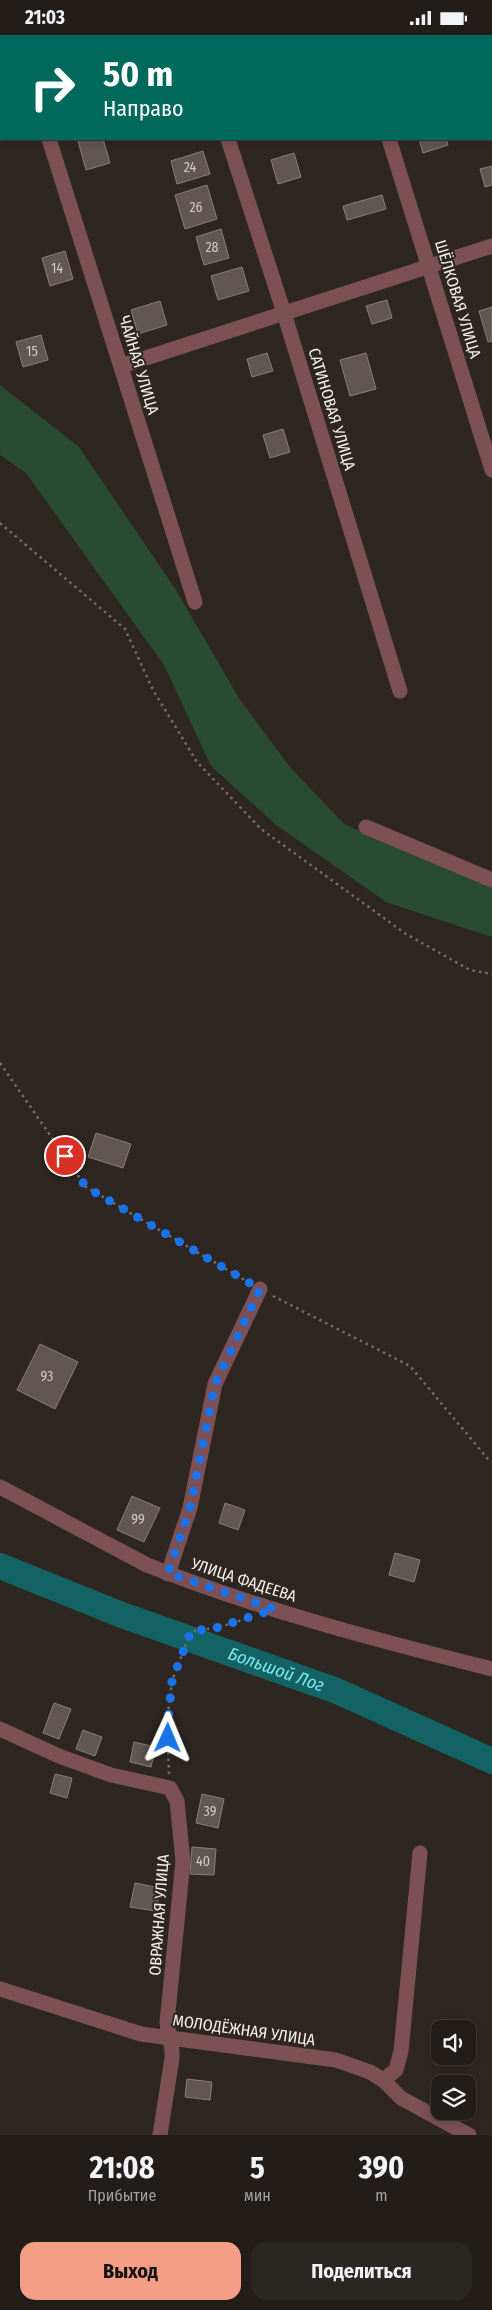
<!DOCTYPE html>
<html lang="ru">
<meta charset="utf-8">
<style>
:root{--surface:#221d19;--page:#2a2622;--text:#f1f3f6;--muted:#a2a2a2;--line:#3f3b38;--accent:#f49e86}
body{margin:0;font-family:"Fira Sans Condensed",sans-serif;background:var(--page);color:var(--text);height:100vh;display:flex;flex-direction:column;font-size:19px;white-space:nowrap}
*{box-sizing:border-box;margin:0}
p{font-size:16px;color:var(--muted)}
.icon{flex:none;width:28px;height:28px;fill:none;stroke:currentColor;stroke-width:2;stroke-linecap:round;stroke-linejoin:round}
.map{position:relative;height:2100px;overflow:hidden}
.panel{display:flex;flex-direction:column;background:var(--surface);flex:1}
.panel>*{flex:none}
.guide{position:absolute;left:0px;top:0px;width:492px;height:105px;box-shadow:0 2px 8px #0003,0 0 0 1px var(--line);background:#00695c;color:#fff;overflow:hidden}
.buttons{position:absolute;left:431px;top:1985px;display:grid;gap:10px}
.buttons a{display:grid;place-items:center;width:45px;height:45px;border-radius:10px;background:var(--surface);box-shadow:0 2px 8px #0003,0 0 0 1px var(--line);font-size:25px}
.pin{position:absolute;display:grid;place-items:center;width:42px;height:42px;color:#fff;margin:-21px;border:2px solid #fff;border-radius:50%;box-shadow:0 1px 5px #0007}
.me{position:absolute;width:55px;margin:-28px;rotate:1deg;stroke-linejoin:round;filter:drop-shadow(0 0 4px #0008)}
.turn{display:flex;align-items:center;gap:18px;height:105px;padding:0 20px;font-size:22px}
.turn .icon{width:65px;height:65px;stroke-width:2.5}
.turn b{display:block;font-size:35px;line-height:42px}
.eta{display:flex;justify-content:space-evenly;align-items:center;height:85px;text-align:center}
.eta b{font-size:30px;font-weight:700;line-height:35px}
.button{display:flex;gap:10px;margin-top:auto;padding:10px 20px}
.button a{flex:1;height:58px;border-radius:15px;background:var(--accent);color:#111;font-size:20px;font-weight:700;line-height:58px;text-align:center}
.button a+a{background:var(--page);color:var(--text)}
.status{display:flex;justify-content:space-between;align-items:center;height:35px;padding:0 25px;background:var(--surface);direction:ltr}
.status svg{height:14px;fill:currentColor}
.map>svg:first-child{display:block}
</style>
<div class="status"><b>21:03</b><svg viewBox="0 0 49 12"><path d="M0 12V9h3v3zM5 12V6h3v6zM10 12V3h3v9zM15 12V0h3v12zM26 1h20v11H26zM47 4h2v5h-2z"/></svg></div>
<div class="map">
<svg width="492" height="2100" viewBox="0 0 492 2100">
<rect width="100%" height="100%" fill="#2e2721"/>
<path fill="#284b31" d="M0,350L79,412L176,555L240,665L290,732L344,789L492,853V902L386,867L276,790L211,731L164,630L26,438L0,420Z"/>
<g fill="none" stroke-linecap="round" stroke-linejoin="round">
<path stroke="#136365" stroke-width="26" id="s1" d="M0,1531L122,1580L337,1656L492,1726"/>
</g>
<g fill="#605652" stroke="#897e7b">
<rect x="294" y="0" width="33" height="1"/>
<path d="M85,104H103L110,128L86,135L78,106Z"/>
<path d="M419,104H446L448,110L423,118Z"/>
<path d="M203,116L210,139L177,149L171,126Z"/>
<path d="M294,118L301,142L278,149L271,125Z"/>
<path d="M492,131V150L485,152L480,134Z"/>
<path d="M207,150L217,184L185,194L175,160Z"/>
<path d="M382,160L386,174L347,185L343,171Z"/>
<path d="M221,194L229,223L204,230L196,202Z"/>
<path d="M65,216L73,244L50,251L42,223Z"/>
<path d="M242,232L249,256L218,265L211,241Z"/>
<path d="M387,265L392,283L372,289L366,271Z"/>
<path d="M160,266L167,290L138,299L131,275Z"/>
<path d="M492,272V306L488,307L479,276Z"/>
<path d="M41,300L48,325L23,332L16,307Z"/>
<path d="M267,318L273,336L252,342L247,324Z"/>
<path d="M366,318L376,354L350,361L340,325Z"/>
<path d="M283,394L290,417L270,423L263,400Z"/>
<path d="M96,1098L131,1109L123,1133L88,1122Z"/>
<path d="M40,1309L78,1327L55,1374L17,1355Z"/>
<path d="M132,1461L160,1473L144,1507L117,1495Z"/>
<path d="M225,1468L245,1475L238,1495L219,1488Z"/>
<path d="M395,1518L420,1525L414,1547L389,1540Z"/>
<path d="M54,1668L71,1674L59,1704L43,1698Z"/>
<path d="M83,1695L102,1702L95,1721L76,1714Z"/>
<path d="M134,1707L156,1712L151,1732L130,1727Z"/>
<path d="M55,1739L72,1743L67,1763L50,1758Z"/>
<path d="M202,1759L224,1764L218,1793L196,1788Z"/>
<path d="M192,1812L216,1814L214,1840L190,1839Z"/>
<path d="M135,1848L160,1853L156,1876L130,1872Z"/>
<path d="M187,2044L212,2047L210,2065L185,2062Z"/>
</g>
<g fill="none" stroke-linecap="round" stroke-linejoin="round">
<g stroke="#756f6a" stroke-width="2.5" stroke-dasharray="2.5 4" stroke-linecap="butt">
<path d="M0,488L125,594L153,655L197,727L261,794L406,899L470,935L492,939"/>
<path d="M0,1028L86,1152L248,1247"/>
<path d="M273,1261L410,1331L488,1424L492,1426"/>
<path d="M169,1739L167,1687L172,1646L191,1596L216,1593L249,1583"/>
</g>
<g stroke="#7c5054" stroke-width="15">
<path d="M17,0V1"/>
<path d="M195,0V1"/>
<path d="M356,0V1"/>
<path d="M49,104L195,567"/>
<path d="M228,104L284,278L400,656"/>
<path d="M389,104L492,435"/>
<path d="M121,331L492,211"/>
<path d="M366,792L492,845"/>
<path d="M0,1452L147,1530C258,1574 376,1605 492,1634"/>
<path d="M168,1539L190,1473L215,1349L260,1254"/>
<path d="M0,1694L59,1721L111,1740L170,1753L177,1766L183,1826L167,1987C168,2000 173,2010 172,2023L160,2100"/>
<path d="M0,1954L141,1999L336,2025L370,2037L383,2045L401,2063L469,2100"/>
<path d="M383,2045L396,2035L401,2016L420,1818"/>
</g>
</g>
<g fill="none" stroke-linecap="round" stroke-linejoin="round">
<path stroke="#1a73e8" stroke-width="9" stroke-dasharray="0 16.2" d="M65,1121L86,1152L260,1254L215,1349L190,1473L168,1538L275,1574L216,1593L191,1596L172,1646L168,1687V1703"/>
</g>
<g text-anchor="middle" dominant-baseline="central" stroke-width="4" stroke-linejoin="round" paint-order="stroke">
<g font-size="14" fill="#d0cac6">
<text x="190" y="132">24</text>
<text x="196" y="172">26</text>
<text x="212" y="212">28</text>
<text x="57" y="233">14</text>
<text x="32" y="316">15</text>
<text x="47" y="1341">93</text>
<text x="138" y="1484">99</text>
<text x="210" y="1776">39</text>
<text x="203" y="1826">40</text>
</g>
<g font-size="16" fill="#f5f0ec" stroke="#2e2721">
<text transform="translate(458 264) rotate(73)">ШЁЛКОВАЯ УЛИЦА</text>
<text transform="translate(139 330) rotate(73)">ЧАЙНАЯ УЛИЦА</text>
<text transform="translate(332 374) rotate(73)">САТИНОВАЯ УЛИЦА</text>
<text transform="translate(244 1545) rotate(18)">УЛИЦА ФАДЕЕВА</text>
<text transform="translate(159 1880) rotate(-86)">ОВРАЖНАЯ УЛИЦА</text>
<text transform="translate(244 1995) rotate(8)">МОЛОДЁЖНАЯ УЛИЦА</text>
</g>
<g font-size="18" font-style="italic" fill="#79e7eb" stroke="#2e2721">
<text stroke="none"><textPath href="#s1" startOffset="295">Большой Лог</textPath></text>
</g>
</g>
</svg>
<div class="buttons">
<a><svg class="icon" aria-label="sound" viewBox="0 0 24 24"><path d="M4 9h4l5-4v14l-5-4H4zM17 9q2 3 0 6"/></svg></a>
<a><svg class="icon" aria-label="layers" viewBox="0 0 24 24"><path d="M12 4l9 5-9 5-9-5zM3 14l9 5 9-5"/></svg></a>
</div>
<div class="pin" style="left:65px;top:1121px;background:#d93025"><svg class="icon" aria-label="arrive" viewBox="0 0 24 24"><path d="M6 21V4h12l-3 4 3 4H6"/></svg></div>
<svg class="me" style="left:168px;top:1703px" viewBox="-20 -20 40 40"><path d="M0-17L14 15 0 8-14 15z" fill="#1a73e8" stroke="#fff" stroke-width="4"/></svg>
<div class="guide">
<div class="turn"><svg class="icon" aria-label="right" viewBox="0 0 24 24"><path d="M7 20v-9h11M14 6l5 5-5 5"/></svg><div><b>50 m</b>Направо</div></div>
</div>
</div>
<section class="panel">
<div class="eta">
<div><b>21:08</b><p>Прибытие</p></div>
<div><b>5</b><p>мин</p></div>
<div><b>390</b><p>m</p></div>
</div>
<div class="button"><a>Выход</a><a>Поделиться</a></div>
</section>
